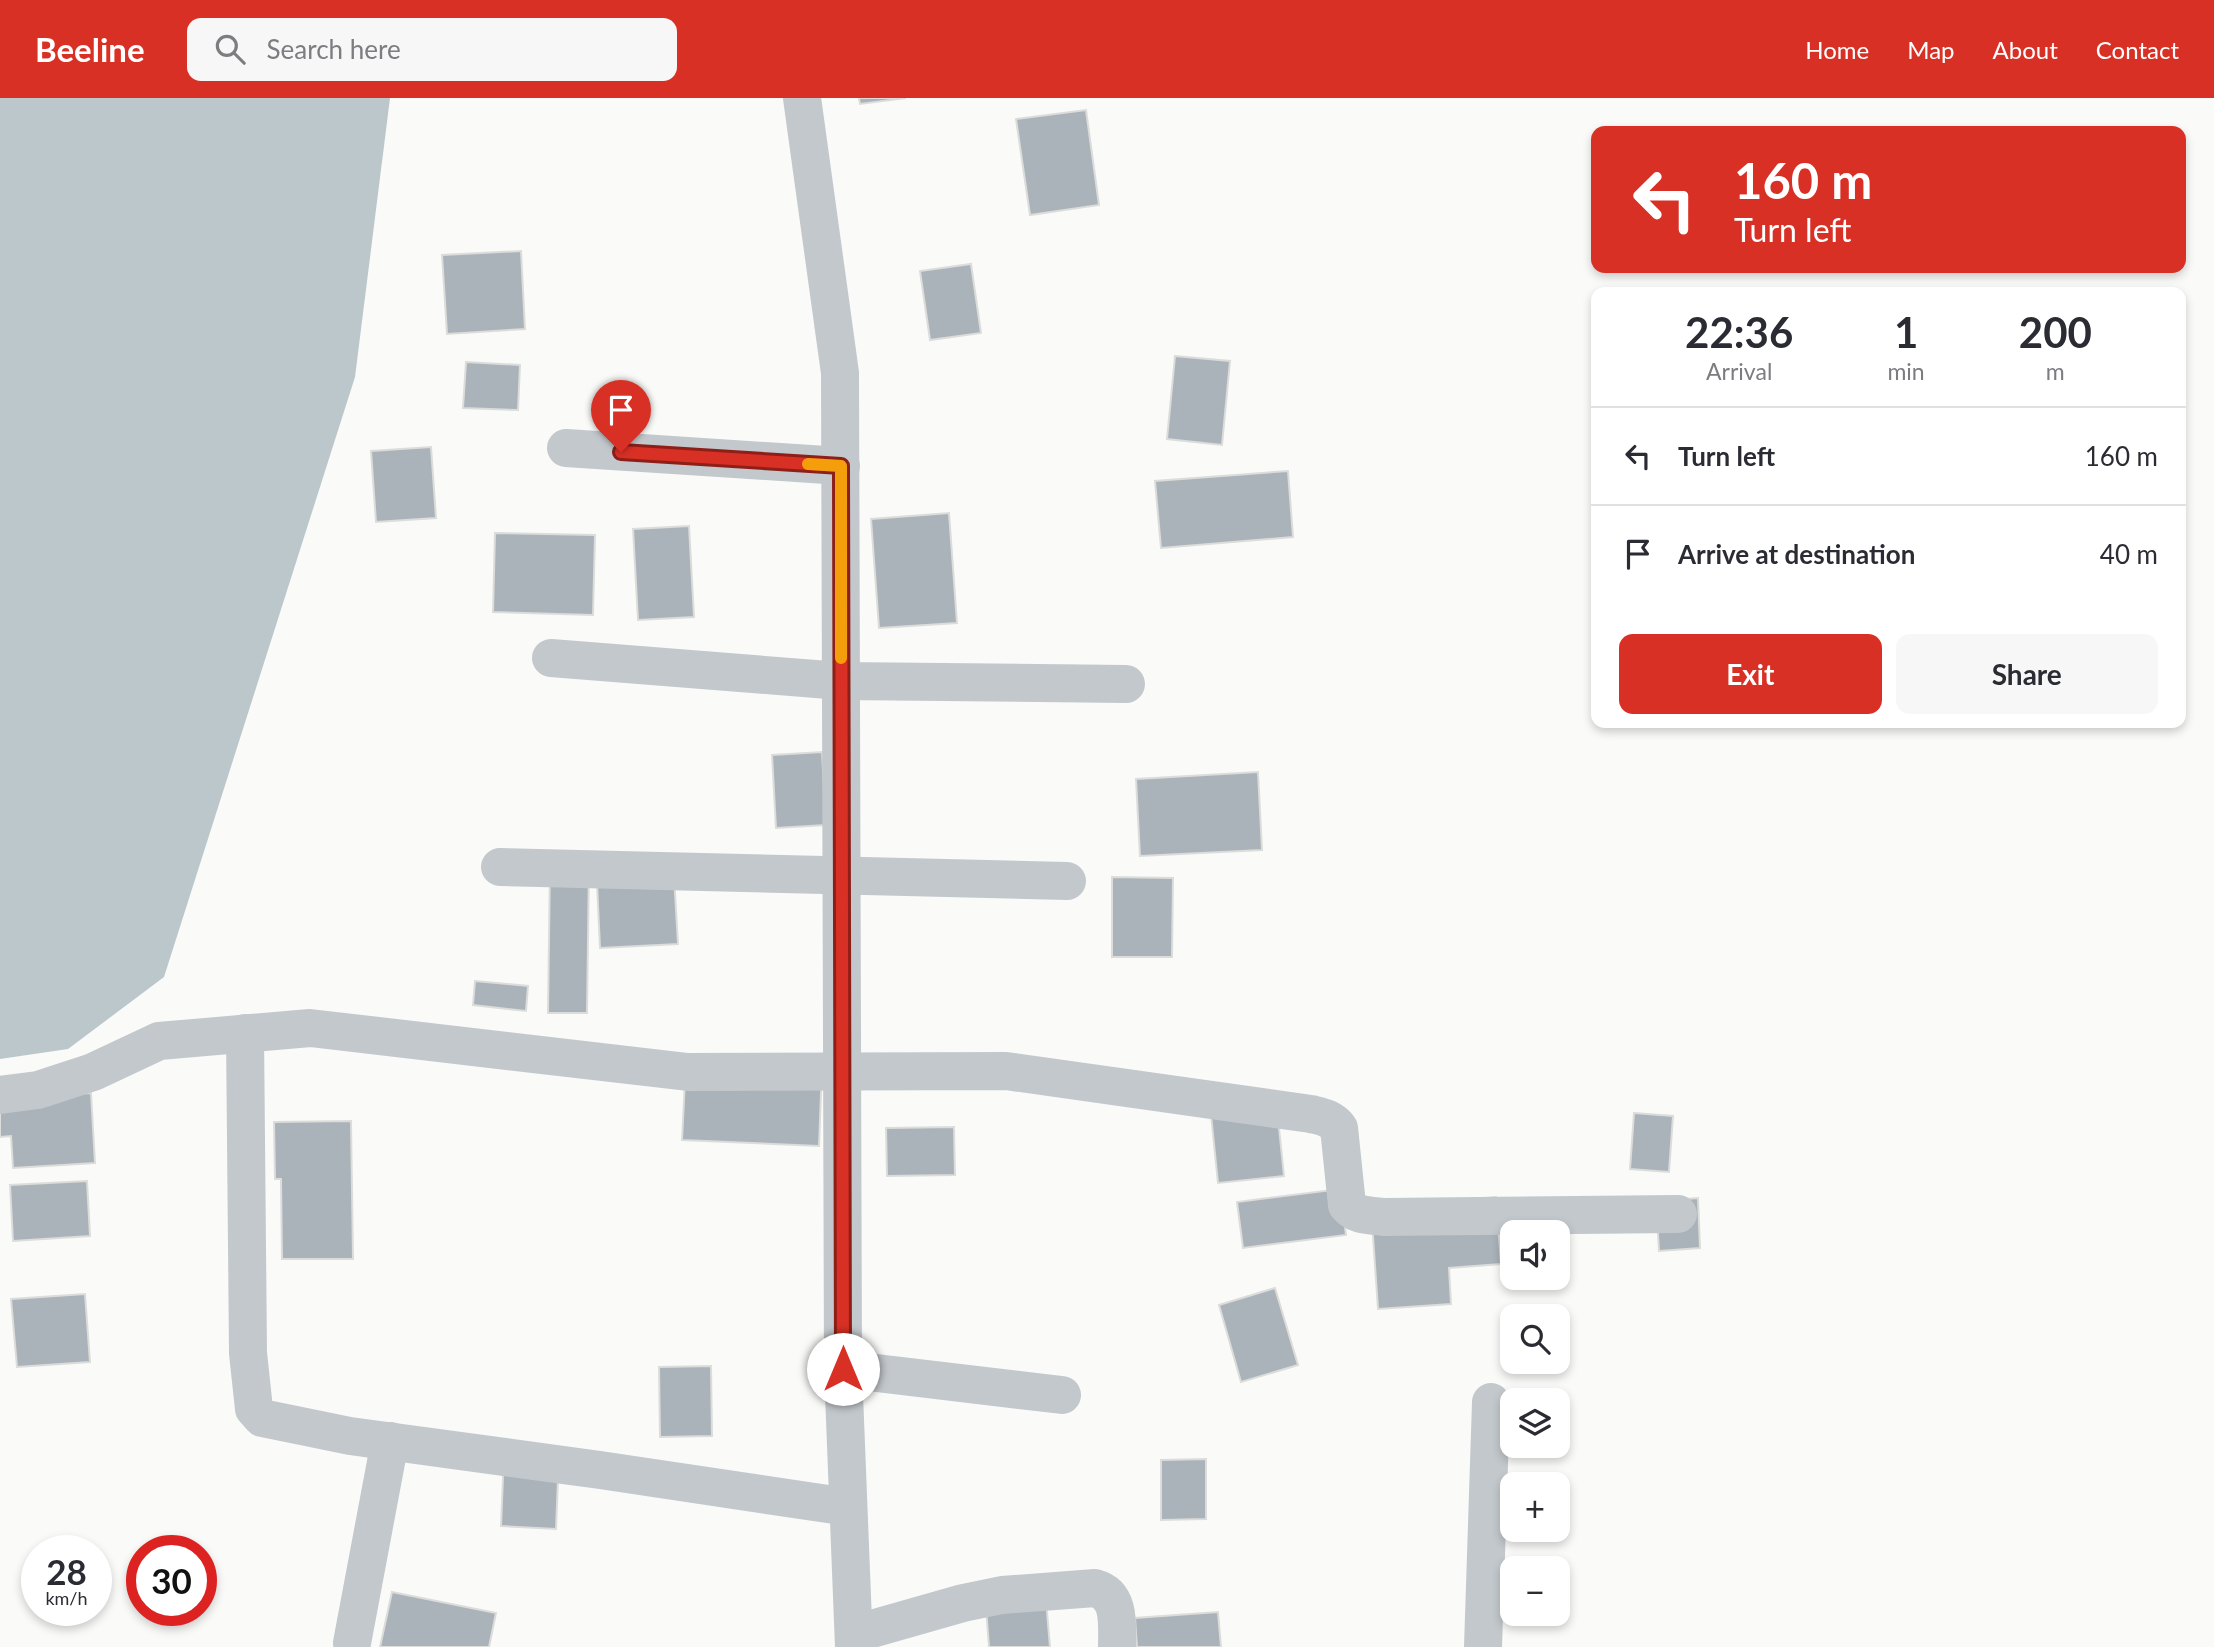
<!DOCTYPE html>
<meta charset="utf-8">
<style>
:root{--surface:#fff;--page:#f7f7f7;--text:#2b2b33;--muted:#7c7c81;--line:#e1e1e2;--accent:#d93025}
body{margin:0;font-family:Lato,sans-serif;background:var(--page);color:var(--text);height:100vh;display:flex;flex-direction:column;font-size:26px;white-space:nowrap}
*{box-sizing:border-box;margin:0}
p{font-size:23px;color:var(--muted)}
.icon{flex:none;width:38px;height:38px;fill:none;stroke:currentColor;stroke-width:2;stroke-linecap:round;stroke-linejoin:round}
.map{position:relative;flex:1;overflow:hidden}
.details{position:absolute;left:1591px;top:189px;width:595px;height:441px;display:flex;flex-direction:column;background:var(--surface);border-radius:14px;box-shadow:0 4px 10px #0003}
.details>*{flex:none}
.guide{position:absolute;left:1591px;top:28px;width:595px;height:147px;border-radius:14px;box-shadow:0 4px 10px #0003;background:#d93025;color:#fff;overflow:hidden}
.tools{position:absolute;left:1500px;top:1122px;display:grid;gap:14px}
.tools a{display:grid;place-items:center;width:70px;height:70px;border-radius:14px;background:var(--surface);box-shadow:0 4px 10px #0003;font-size:35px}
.speed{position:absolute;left:21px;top:1437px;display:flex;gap:14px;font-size:35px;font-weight:700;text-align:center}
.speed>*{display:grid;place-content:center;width:91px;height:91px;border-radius:50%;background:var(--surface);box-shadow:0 4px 10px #0003;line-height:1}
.speed small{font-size:18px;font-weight:400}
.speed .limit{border:10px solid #d22;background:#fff;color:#111}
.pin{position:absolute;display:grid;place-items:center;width:60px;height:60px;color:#fff;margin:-72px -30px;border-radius:50% 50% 50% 0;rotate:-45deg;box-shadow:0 0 7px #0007}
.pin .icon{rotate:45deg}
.me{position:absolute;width:77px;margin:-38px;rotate:0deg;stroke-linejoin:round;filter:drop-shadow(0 0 5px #0008)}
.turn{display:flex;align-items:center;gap:24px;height:147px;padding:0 28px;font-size:32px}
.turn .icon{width:91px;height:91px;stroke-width:2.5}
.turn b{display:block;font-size:49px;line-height:60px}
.eta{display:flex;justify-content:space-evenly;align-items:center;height:119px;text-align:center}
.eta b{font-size:42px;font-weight:700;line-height:49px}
.primary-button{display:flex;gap:14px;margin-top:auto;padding:14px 28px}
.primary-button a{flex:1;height:80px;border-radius:14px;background:var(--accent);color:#fff;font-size:28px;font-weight:700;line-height:80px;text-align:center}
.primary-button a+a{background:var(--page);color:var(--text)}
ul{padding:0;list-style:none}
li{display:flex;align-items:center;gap:21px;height:98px;padding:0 28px;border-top:2px solid var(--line)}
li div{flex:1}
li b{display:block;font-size:26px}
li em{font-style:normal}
header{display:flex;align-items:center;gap:42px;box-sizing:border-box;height:98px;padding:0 35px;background:var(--accent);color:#fff}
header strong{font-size:33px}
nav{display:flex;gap:38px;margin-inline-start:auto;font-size:24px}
.search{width:490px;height:63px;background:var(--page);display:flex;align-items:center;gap:18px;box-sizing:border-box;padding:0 24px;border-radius:14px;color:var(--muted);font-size:26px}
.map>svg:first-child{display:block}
</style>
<header>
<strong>Beeline</strong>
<div class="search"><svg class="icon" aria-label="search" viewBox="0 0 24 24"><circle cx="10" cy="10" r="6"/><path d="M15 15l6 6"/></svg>Search here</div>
<nav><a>Home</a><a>Map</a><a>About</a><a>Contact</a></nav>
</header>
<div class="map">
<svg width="2214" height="1549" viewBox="0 0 2214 1549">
<rect width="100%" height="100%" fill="#fafaf8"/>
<path fill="#bbc7cb" d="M0,0H390L355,279L164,879L68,951L0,961Z"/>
<g fill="#aab3b9" stroke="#dcdcda" stroke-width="2">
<path d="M859,0H906L860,6Z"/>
<path d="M1086,12L1099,107L1030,117L1016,21Z"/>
<path d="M521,153L525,231L447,236L442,157Z"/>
<path d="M971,166L981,235L930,242L920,173Z"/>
<path d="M1175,258L1230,263L1222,347L1167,341Z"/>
<path d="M466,264L520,267L518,312L463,310Z"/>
<path d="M431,349L436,420L376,424L371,353Z"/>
<path d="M1288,373L1293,439L1161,450L1155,383Z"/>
<path d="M949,415L957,525L879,530L871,421Z"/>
<path d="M689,428L694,519L638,522L633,431Z"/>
<path d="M495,435L595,437L593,517L493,514Z"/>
<path d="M822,654L826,727L776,730L772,657Z"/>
<path d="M1258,674L1262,752L1140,758L1136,681Z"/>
<path d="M673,761L678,846L600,850L596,764Z"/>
<path d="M550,766L589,767L587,915H548Z"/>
<path d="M1112,779L1173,780L1172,859H1112Z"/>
<path d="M475,883L528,888L526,913L473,907Z"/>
<path d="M686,962L822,968L819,1048L682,1042Z"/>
<path d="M91,995L95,1065L13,1070L11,1038L0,1039V1001Z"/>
<path d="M1276,1001L1284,1078L1218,1085L1210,1007Z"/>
<path d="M1634,1015L1673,1018L1669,1074L1630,1071Z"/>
<path d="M351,1023L353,1161H282L281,1081H275L274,1024Z"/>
<path d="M954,1029L955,1077L887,1078L886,1030Z"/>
<path d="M87,1083L90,1138L13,1143L10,1087Z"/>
<path d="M1340,1091L1346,1137L1243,1150L1237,1104Z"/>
<path d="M1496,1099L1501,1166L1449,1170L1451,1206L1378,1211L1371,1109Z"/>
<path d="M1698,1100L1700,1150L1659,1153L1656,1103Z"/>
<path d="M1275,1190L1298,1267L1241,1284L1219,1207Z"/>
<path d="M85,1196L90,1264L17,1269L11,1201Z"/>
<path d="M711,1268L712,1338L660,1339L659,1269Z"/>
<path d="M504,1355L559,1357L556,1431L501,1428Z"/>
<path d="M1206,1361V1421L1161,1422V1362Z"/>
<path d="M1044,1478L1050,1549H989L984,1483Z"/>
<path d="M392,1494L496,1515L489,1549H380Z"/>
<path d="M1218,1514L1221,1549H1137L1135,1520Z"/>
</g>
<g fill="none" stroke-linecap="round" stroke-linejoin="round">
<g stroke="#c3c8cc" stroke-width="38">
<path d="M802,0L840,275L843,1271L854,1549"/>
<path d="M566,350L841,368"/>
<path d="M551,560L841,583L1126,586"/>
<path d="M500,769L1067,783"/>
<path d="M245,935L248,1255L254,1311L262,1320L350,1338L600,1372L848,1409"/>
<path d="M0,997L38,992L93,974L159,943L310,930L688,974L1006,973L1311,1016C1323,1019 1331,1020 1339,1030L1347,1107C1357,1119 1370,1117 1384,1119L1678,1116"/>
<path d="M843,1271L1062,1297"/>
<path d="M854,1536L963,1505L1002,1497L1095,1490C1121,1497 1117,1527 1117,1549"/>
<path d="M352,1545L390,1343"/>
<path d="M1483,1549L1491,1304"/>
</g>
</g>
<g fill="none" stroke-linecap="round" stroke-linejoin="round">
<defs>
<path id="route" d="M621,354L841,368L843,1271"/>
</defs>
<use href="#route" stroke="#8d1f18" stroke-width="18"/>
<use href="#route" stroke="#d93025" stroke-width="12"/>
<path stroke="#f59e0b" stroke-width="12" d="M808,366L841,368V560"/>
</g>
</svg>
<div class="tools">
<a><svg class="icon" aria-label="sound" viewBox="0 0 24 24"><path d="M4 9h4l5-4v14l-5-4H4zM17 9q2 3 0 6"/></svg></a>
<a><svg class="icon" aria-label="search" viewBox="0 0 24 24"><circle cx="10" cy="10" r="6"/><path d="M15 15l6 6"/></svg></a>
<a><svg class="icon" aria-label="layers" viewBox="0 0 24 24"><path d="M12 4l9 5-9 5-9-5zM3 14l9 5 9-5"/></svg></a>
<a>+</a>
<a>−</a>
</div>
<div class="speed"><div>28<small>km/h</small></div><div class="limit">30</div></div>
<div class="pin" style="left:621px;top:354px;background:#d93025"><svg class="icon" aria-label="arrive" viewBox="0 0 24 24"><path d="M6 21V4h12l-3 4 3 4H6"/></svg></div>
<svg class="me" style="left:843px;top:1271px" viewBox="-20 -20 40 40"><circle r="19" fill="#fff"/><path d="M0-13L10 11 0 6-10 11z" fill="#d93025"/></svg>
<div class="guide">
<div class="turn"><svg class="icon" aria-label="left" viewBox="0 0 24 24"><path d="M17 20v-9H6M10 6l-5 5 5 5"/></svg><div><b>160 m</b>Turn left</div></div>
</div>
<section class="details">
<div class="eta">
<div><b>22:36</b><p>Arrival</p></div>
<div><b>1</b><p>min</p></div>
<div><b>200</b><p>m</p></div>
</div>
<ul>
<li><svg class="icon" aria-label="left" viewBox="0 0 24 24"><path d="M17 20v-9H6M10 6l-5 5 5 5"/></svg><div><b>Turn left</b></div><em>160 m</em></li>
<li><svg class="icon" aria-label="arrive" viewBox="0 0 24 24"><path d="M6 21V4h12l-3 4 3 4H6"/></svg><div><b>Arrive at destination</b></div><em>40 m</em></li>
</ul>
<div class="primary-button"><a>Exit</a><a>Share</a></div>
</section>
</div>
